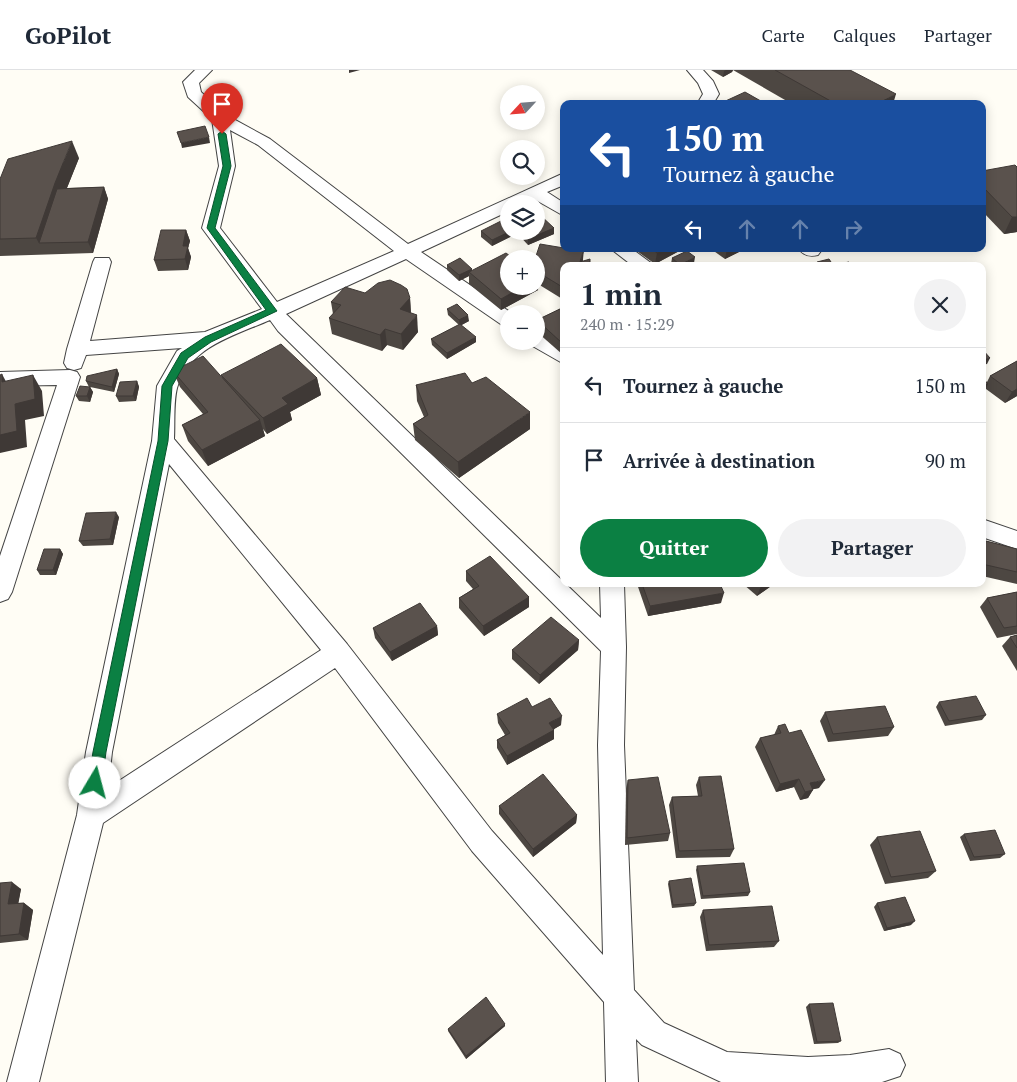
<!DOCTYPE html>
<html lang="fr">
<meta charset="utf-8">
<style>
:root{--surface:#fff;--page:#f2f2f3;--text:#1f2937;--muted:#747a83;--line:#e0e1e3;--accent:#0b8043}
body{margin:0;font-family:"PT Serif",serif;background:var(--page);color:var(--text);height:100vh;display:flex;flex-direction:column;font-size:19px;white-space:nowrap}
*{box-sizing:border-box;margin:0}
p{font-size:16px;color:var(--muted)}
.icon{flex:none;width:28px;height:28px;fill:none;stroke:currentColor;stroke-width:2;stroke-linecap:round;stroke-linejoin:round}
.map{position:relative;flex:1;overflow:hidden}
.details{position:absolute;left:560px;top:192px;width:426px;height:325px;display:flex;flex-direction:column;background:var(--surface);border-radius:10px;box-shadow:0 2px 12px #0003}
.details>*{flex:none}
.top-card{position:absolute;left:560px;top:30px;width:426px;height:152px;border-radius:10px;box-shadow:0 2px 12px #0003;background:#1a4fa0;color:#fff;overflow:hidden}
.needle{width:32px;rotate:244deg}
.buttons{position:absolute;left:500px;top:15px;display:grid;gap:10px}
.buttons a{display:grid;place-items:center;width:45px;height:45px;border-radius:50%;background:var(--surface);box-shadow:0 2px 12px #0003;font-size:25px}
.pin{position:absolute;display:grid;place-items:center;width:42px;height:42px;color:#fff;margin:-51px -21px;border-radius:50% 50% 50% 0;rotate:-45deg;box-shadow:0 0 5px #0007}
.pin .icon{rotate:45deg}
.me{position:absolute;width:55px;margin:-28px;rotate:8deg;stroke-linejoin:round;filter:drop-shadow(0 0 4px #0008)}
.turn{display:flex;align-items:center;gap:18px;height:105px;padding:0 20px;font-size:22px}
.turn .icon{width:65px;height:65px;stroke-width:2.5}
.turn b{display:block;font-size:35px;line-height:42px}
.lanes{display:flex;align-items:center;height:48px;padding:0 20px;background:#0003;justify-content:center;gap:25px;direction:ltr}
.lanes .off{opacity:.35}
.round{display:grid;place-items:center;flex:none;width:52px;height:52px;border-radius:26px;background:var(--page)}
.summary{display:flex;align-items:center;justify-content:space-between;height:85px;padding:0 20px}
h1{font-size:30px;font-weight:800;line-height:38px}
.button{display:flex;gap:10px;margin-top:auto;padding:10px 20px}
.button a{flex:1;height:58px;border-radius:30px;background:var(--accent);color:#fff;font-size:20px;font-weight:800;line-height:58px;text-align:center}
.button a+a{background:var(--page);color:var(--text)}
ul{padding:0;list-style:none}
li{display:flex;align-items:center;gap:15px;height:75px;padding:0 20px;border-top:1px solid var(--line)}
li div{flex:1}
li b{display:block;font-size:19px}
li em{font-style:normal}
header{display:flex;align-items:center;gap:30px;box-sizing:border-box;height:70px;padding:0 25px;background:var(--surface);border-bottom:1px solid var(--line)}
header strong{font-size:24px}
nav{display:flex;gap:28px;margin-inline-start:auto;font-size:18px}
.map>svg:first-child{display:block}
</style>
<header>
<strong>GoPilot</strong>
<nav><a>Carte</a><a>Calques</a><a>Partager</a></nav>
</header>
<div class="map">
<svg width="1017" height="1012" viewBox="0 0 1017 1012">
<rect width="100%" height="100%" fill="#fffdf5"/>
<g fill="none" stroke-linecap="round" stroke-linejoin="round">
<defs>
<g id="minor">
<path d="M195,0H212L199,13L201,22L226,45L270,69L408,174L564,103V115L547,122L564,133V146L534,129L523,134H509V141L421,182L513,244H509V256L502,255L406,189L286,244L601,548L600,514H624L626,577L624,675L634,920L664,953L727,982L808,987L850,985L889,979L900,984L905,995L900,1006L882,1012H721L642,975L636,969L638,1012H606L604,932L472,781L335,598L103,753L39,1012H7L77,745L86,682L152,371L157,316L177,281L182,278L86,285L81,298L74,300L67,298L64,293L67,279L93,192L95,188H109L111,192L90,271L205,262L262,239L202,158L219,96L212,49L188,27L183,12ZM230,60L258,75L394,181L277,232L220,158L235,96ZM270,250L278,261L601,581L598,675L603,885L492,761L347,574L174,369C175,354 173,328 178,315C192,276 236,265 270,250ZM169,394L321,580L108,718L112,682Z"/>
<path d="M687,0H703L713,11L719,24L713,34H697L703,24L698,13Z"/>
<path d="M611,179H632L655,196H633Z"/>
<path d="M799,179H820L821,181L818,185C810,187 804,186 799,179Z"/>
<path d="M536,262L564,277V294L529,274L527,271H536Z"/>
<path d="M70,300L77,302L80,307L12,522L8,529L0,532V486L57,315L0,316V302Z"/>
<path d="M982,449L1017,461V479L982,467Z"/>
</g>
</defs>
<use href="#minor" stroke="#444" stroke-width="2"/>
<use href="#minor" fill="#fff" fill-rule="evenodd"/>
</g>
<g fill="#4d4742">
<path d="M711,0H733L732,2L723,7Z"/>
<path d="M733,0H850L893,34H792Z"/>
<path d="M79,88L67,118L104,117L108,129L93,183L0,186V109Z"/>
<path d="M1017,97V162L1004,164L982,141V101Z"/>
<path d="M564,114V124L560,122V116Z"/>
<path d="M554,158V164L528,175L515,161H536Z"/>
<path d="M186,160L190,171L188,178L191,187L188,200L158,201L154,190Z"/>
<path d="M481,161H512V166L492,176L481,167Z"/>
<path d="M634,179H683L655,194Z"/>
<path d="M711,179H745L725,189Z"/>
<path d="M672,188L694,193L687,196H674L671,194Z"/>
<path d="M536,189H583V191L564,196V230L538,214V220L501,240L469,214V206L459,211L447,200V195L472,199V201L536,216Z"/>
<path d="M817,192L833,195L852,196H815Z"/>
<path d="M365,223L410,228L411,243L418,262L403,280L387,275L382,281L332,264L329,248L333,244L331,232Z"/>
<path d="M564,237V283L562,284L537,262V250Z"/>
<path d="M447,239L469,251L461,255L476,272L447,289L432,275L431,269L459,255L448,245Z"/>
<path d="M1017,291V326L1005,333L986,319L985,320L987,312L990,306Z"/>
<path d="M117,299L119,304L114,322L90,317L93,322L90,332L79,331L76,326L89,317L86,311Z"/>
<path d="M173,301L222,308L221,305L317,308L321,325L290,342L292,350L267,364L263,359L265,366L208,396L188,371L182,355L203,344L180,317Z"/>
<path d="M137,311L139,317L136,331L119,332L116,326Z"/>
<path d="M472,313L530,359L459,408L415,370L413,354L424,347L417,331L416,315Z"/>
<path d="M119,447L113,475L83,476L79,471Z"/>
<path d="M986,471L1017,479V514L982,506V476Z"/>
<path d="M60,479L63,484L56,505H40L37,500Z"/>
<path d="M466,501L529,527V537L484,566L459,538V528L473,519L466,511Z"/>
<path d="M637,514H720L721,533L648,546Z"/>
<path d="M743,514H774L757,526Z"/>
<path d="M1017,522V564L997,568L980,537L987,528Z"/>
<path d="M437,556L438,565L392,591L375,568L373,558Z"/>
<path d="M1017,565V601L1002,576L1010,567Z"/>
<path d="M579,570L578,580L539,614L512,589V580Z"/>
<path d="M939,632L986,645L982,650L945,656L936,637Z"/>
<path d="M532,637L561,655L554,659V669L507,695L497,678V670L505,665L498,653L497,644Z"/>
<path d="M825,642L894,657L888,666L828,672L820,651Z"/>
<path d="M778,656L819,718L813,719L808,728L800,730L794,717L776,722L755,677L760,668L774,665Z"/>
<path d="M699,707L734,779L730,787L676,788L669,735L672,727L698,726L696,715Z"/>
<path d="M628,710L670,763L668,771L625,775L626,719Z"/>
<path d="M499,736L577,745L576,753L533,787L499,744Z"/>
<path d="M964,764L1005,784L1000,788L970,791L960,767Z"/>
<path d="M877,767L936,801L928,808L885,814L870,775Z"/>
<path d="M697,796L750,822L748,826L701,829L696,800Z"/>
<path d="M669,811L696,833L694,836L672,838L668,814Z"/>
<path d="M0,813L21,819L18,833H24L33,840L28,870L0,873Z"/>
<path d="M877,833L911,855L884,861L874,837Z"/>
<path d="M703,840L779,871L774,877L706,881L700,847Z"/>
<path d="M809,934L841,971L838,973L814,974L806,937Z"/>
<path d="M505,956L466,989L448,961V959Z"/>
</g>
<g fill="#3f3936">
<path d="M349,0H360L349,3Z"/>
<path d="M726,0H733L732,2L723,7L724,1Z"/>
<path d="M896,24L893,34H877Z"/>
<path d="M209,67L210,73L182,78L181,73Z"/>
<path d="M72,71L79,88L62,130L39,173L36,168L55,113Z"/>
<path d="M104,117L108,129L93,183L88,172Z"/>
<path d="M1012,147H1017V162L1004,164Z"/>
<path d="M554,158V164L528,175V169Z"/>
<path d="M186,160L190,171L188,178L191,187L188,200L185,189L183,176Z"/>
<path d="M511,161H512V166L492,176V170Z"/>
<path d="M584,179L583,189L581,196L580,192Z"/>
<path d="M664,179H683L655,194L657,183Z"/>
<path d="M727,179H745L725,189Z"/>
<path d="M695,187L694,193L687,196H680V195Z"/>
<path d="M472,199V204L469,202V206L459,211V205Z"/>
<path d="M539,209L538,220L501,240V229L524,216H536V210Z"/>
<path d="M410,228L411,245L400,239Z"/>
<path d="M417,245L418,262L403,280L401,264Z"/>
<path d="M468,245L469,251L460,256L459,250Z"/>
<path d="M385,259L387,275L382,281L380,265Z"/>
<path d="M476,267V272L447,289V283Z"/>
<path d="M564,272V283L562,284V273Z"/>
<path d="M990,288L987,294L982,295V290Z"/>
<path d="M117,299L119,304L114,322L112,317Z"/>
<path d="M2,304L11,321L2,312Z"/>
<path d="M33,305L42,321L44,346L25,350L27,377L0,383V365L15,334Z"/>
<path d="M317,308L321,325L290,342L292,350L267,364L263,348L282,328Z"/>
<path d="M137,311L139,317L136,331L133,326Z"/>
<path d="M988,314L985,320H982V316Z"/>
<path d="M90,317L93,322L90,332L87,326Z"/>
<path d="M1017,319V326L1005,333L1012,322Z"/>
<path d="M530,342V359L459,408L458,392Z"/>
<path d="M260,350L265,366L208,396L202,380Z"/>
<path d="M116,442L119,447L113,475L110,469Z"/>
<path d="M60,479L63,484L56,505L53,500Z"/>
<path d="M764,514H774L757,526L761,516Z"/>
<path d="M724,523L721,533L648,546L650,536Z"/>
<path d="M529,527V537L484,566L483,556Z"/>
<path d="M437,556L438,565L392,591L390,582Z"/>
<path d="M579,570L578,580L539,614L540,605Z"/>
<path d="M562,646L561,655L549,662V653Z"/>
<path d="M554,660V669L507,695V686Z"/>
<path d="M799,709L794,717L776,722L780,714Z"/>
<path d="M825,710L819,718L804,721L810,713Z"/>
<path d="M813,720L808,728L800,730L805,722Z"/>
<path d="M577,745L576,753L533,787V779Z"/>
<path d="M12,812L21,819L17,841L8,834Z"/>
<path d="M24,833L33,840L28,870L19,864Z"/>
<path d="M915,851L911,855L884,861L887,858Z"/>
<path d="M505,954V956L466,989V986Z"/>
</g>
<g fill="#5a524d" stroke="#3f3936">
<path d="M775,0H850L896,24L877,34H836Z"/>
<path d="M745,22L766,34H719Z"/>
<path d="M205,56L209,67L181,73L177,62Z"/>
<path d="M72,71L55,113L36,168L0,169V109L8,89Z"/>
<path d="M1015,95L1017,97V147H1012L982,116V101Z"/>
<path d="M104,117L88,172L39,173L57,119Z"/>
<path d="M540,145L554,158L528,169L520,161H536V146Z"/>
<path d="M501,151L509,157V161H511L492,170L481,161Z"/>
<path d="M161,160H186L183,176H188L185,189L154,190Z"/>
<path d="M540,174L564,178V179H584L580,192L590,189V196H564V218L536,201V189H535Z"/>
<path d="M652,179H664L657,183Z"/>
<path d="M687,181L695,187L680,195L672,188Z"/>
<path d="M506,183L514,189H509V216H524L501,229L469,202Z"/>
<path d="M460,188L472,199L459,205L447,195Z"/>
<path d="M829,189L833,195L849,192L852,196H820L817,192Z"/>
<path d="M390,210L401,215L407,219L410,228L400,239L417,245L401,264L385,259L380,265L329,248L341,235L331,232L345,217L365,223L378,213Z"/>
<path d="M457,234L468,245L459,250L447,239Z"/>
<path d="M564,237V272L562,273L537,250Z"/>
<path d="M460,254L476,267L447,283L431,269Z"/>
<path d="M281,274L317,308L282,328L288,334L263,348L221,305Z"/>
<path d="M982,279L990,288L982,290Z"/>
<path d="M203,286L260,350L202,380L182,355L208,342L173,301Z"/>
<path d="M1017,291V319L1012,322L990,306Z"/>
<path d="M117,299L112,317L86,311L87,306Z"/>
<path d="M465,303L472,313L486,307L530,342L458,392L413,354L428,345L416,315Z"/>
<path d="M2,304V312L33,305L35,329L15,334L17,361L0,365V305Z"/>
<path d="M982,307L988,314L982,316Z"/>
<path d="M137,311L133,326H116L120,312Z"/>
<path d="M80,316L90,317L87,326H76Z"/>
<path d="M116,442L110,469L79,471L86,443Z"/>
<path d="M986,471L1017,479V502L982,494V476L985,477Z"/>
<path d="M44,479H60L53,500H37Z"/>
<path d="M490,486L529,527L483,556L459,528L479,516L466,501Z"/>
<path d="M642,514H720L724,523L650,536Z"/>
<path d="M1017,522V556L1004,558L987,528Z"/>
<path d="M420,533L437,556L390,582L373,558Z"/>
<path d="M551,547L579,570L540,605L512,580Z"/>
<path d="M1017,565V578L1010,567Z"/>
<path d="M976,626L986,645L949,651L939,632Z"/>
<path d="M527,628L532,637L550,628L562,646L549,653L554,660L507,686L497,670L510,663L497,644Z"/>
<path d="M885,636L894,657L833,664L825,642Z"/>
<path d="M785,654L789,663L801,660L825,710L810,713L813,720L805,722L799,709L780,714L760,668L781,663L778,656Z"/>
<path d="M543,704L577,745L533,779L499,736Z"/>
<path d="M721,706L734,779L679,781L672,727L702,726L699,707Z"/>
<path d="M658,707L670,763L627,768L628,710Z"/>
<path d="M995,760L1005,784L974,787L964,764Z"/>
<path d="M920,761L936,801L891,807L877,767Z"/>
<path d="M744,793L750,822L703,826L697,796Z"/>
<path d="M691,808L696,833L673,835L669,811Z"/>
<path d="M12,812L8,834L24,833L19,864L0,866V813Z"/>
<path d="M905,827L915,851L887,858L877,833Z"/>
<path d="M772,836L779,871L709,875L703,840Z"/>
<path d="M486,927L505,954L466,986L448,959Z"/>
<path d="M833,933L841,971L817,972L809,934Z"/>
</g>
<path fill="#0b8043" stroke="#07532c" d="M222,61L226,64L231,96L215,158L277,241L211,272L188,288L172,316L168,371L106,682L102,713L100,717L95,719L90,717L88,713L93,682L158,371L162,316L181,283L205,267L266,240L207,158L223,96L218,64Z"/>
</svg>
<div class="buttons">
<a><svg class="needle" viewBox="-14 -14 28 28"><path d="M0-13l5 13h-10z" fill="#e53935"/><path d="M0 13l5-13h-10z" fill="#747a83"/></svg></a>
<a><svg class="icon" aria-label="search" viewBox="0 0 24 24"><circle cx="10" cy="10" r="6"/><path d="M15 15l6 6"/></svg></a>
<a><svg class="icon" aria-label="layers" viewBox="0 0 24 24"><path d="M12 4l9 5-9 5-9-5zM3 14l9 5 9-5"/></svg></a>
<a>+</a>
<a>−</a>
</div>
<div class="pin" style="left:222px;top:64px;background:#d93025"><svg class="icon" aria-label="arrive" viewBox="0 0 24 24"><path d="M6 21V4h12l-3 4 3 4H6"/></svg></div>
<svg class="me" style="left:95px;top:713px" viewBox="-20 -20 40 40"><circle r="19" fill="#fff"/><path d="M0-13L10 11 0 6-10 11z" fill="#0b8043"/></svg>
<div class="top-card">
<div class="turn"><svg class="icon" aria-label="left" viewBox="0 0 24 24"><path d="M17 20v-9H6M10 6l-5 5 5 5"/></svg><div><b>150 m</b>Tournez à gauche</div></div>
<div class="lanes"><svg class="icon" aria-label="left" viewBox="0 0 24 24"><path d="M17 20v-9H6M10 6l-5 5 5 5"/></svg><svg class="icon off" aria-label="ahead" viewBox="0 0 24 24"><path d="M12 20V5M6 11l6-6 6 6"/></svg><svg class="icon off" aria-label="ahead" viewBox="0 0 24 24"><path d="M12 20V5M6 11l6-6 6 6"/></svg><svg class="icon off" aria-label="right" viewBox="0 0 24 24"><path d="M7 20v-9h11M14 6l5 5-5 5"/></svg></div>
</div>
<section class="details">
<div class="summary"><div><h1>1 min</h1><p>240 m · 15:29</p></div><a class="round"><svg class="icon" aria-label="close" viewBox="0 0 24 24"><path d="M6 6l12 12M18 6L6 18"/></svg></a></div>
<ul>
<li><svg class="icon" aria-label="left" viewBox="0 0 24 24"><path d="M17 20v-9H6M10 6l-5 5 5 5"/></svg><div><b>Tournez à gauche</b></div><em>150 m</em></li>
<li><svg class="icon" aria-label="arrive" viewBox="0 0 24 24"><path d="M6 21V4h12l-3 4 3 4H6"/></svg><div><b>Arrivée à destination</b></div><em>90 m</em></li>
</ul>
<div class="button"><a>Quitter</a><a>Partager</a></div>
</section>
</div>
